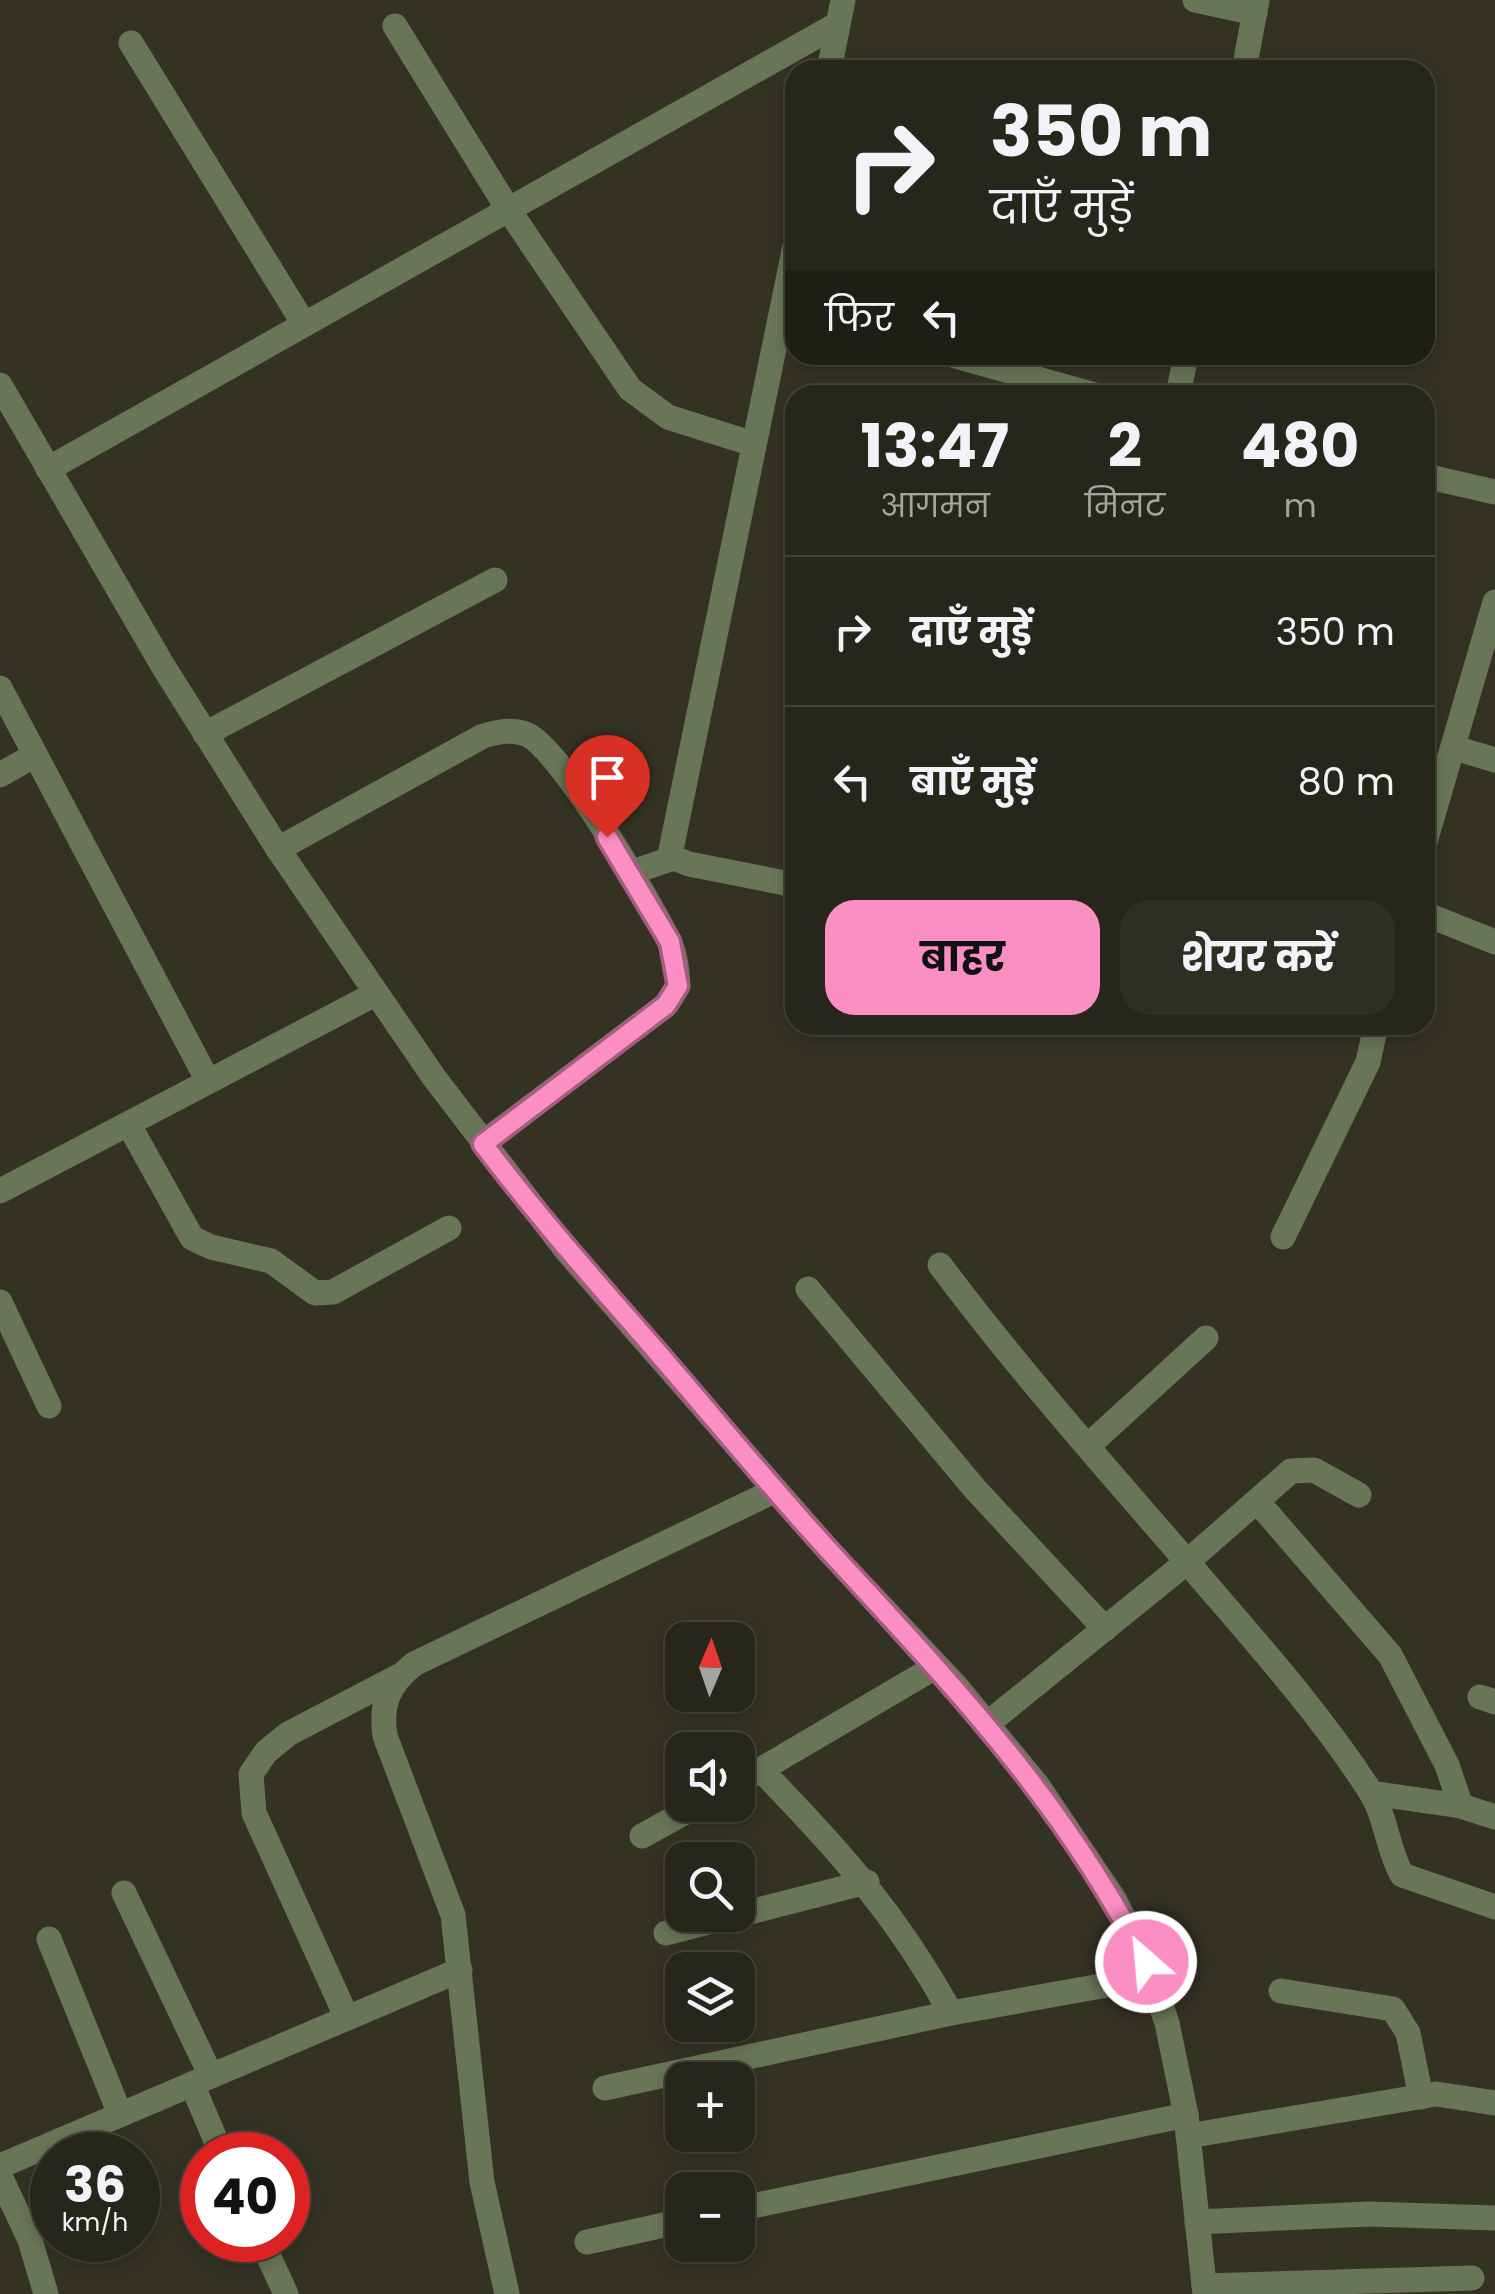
<!DOCTYPE html>
<html lang="hi">
<meta charset="utf-8">
<style>
:root{--surface:#27261a;--page:#2f2e23;--text:#f1f3f6;--muted:#a4a5a2;--line:#434339;--accent:#fb8fc4}
body{margin:0;font-family:Poppins,"Noto Sans Devanagari",sans-serif;background:var(--page);color:var(--text);height:100vh;display:flex;flex-direction:column;font-size:38px;white-space:nowrap}
*{box-sizing:border-box;margin:0}
p{font-size:32px;color:var(--muted)}
.icon{flex:none;width:55px;height:55px;fill:none;stroke:currentColor;stroke-width:2;stroke-linecap:round;stroke-linejoin:round}
.map{position:relative;flex:1;overflow:hidden}
.details{position:absolute;left:785px;top:385px;width:650px;height:650px;display:flex;flex-direction:column;background:var(--surface);border-radius:30px;box-shadow:0 5px 15px #0003,0 0 0 2px var(--line)}
.details>*{flex:none}
.banner{position:absolute;left:785px;top:60px;width:650px;height:305px;border-radius:30px;box-shadow:0 5px 15px #0003,0 0 0 2px var(--line);background:#27261a;color:var(--text);overflow:hidden}
.needle{width:65px;rotate:2deg}
.fabs{position:absolute;left:665px;top:1622px;display:grid;gap:20px}
.fabs a{display:grid;place-items:center;width:90px;height:90px;border-radius:20px;background:var(--surface);box-shadow:0 5px 15px #0003,0 0 0 2px var(--line);font-size:50px}
.speed{position:absolute;left:30px;top:2132px;display:flex;gap:20px;font-size:50px;font-weight:700;text-align:center}
.speed>*{display:grid;place-content:center;width:130px;height:130px;border-radius:50%;background:var(--surface);box-shadow:0 5px 15px #0003,0 0 0 2px var(--line);line-height:1}
.speed small{font-size:25px;font-weight:400}
.speed .limit{border:15px solid #d22;background:#fff;color:#111}
.pin{position:absolute;display:grid;place-items:center;width:85px;height:85px;color:#fff;margin:-102px -42px;border-radius:50% 50% 50% 0;rotate:-45deg;box-shadow:0 0 10px #0007}
.pin .icon{rotate:45deg}
.me{position:absolute;width:110px;margin:-55px;rotate:333deg;stroke-linejoin:round;filter:drop-shadow(0 0 8px #0008)}
.turn{display:flex;align-items:center;gap:35px;height:210px;padding:0 40px;font-size:45px}
.turn .icon{width:130px;height:130px;stroke-width:2.5}
.turn b{display:block;font-size:70px;line-height:85px}
.then{display:flex;align-items:center;height:95px;padding:0 40px;background:#0003;gap:20px;font-size:38px}
.eta{display:flex;justify-content:space-evenly;align-items:center;height:170px;text-align:center}
.eta b{font-size:60px;font-weight:700;line-height:70px}
.button{display:flex;gap:20px;margin-top:auto;padding:20px 40px}
.button a{flex:1;height:115px;border-radius:30px;background:var(--accent);color:#111;font-size:40px;font-weight:700;line-height:115px;text-align:center}
.button a+a{background:var(--page);color:var(--text)}
ul{padding:0;list-style:none}
li{display:flex;align-items:center;gap:30px;height:150px;padding:0 40px;border-top:2px solid var(--line)}
li div{flex:1}
li b{display:block;font-size:38px}
li em{font-style:normal}
.map>svg:first-child{display:block}
</style>
<div class="map">
<svg width="1495" height="2294" viewBox="0 0 1495 2294">
<rect width="100%" height="100%" fill="#343223"/>
<g fill="none" stroke-linecap="round" stroke-linejoin="round">
<g stroke="#687557" stroke-width="25">
<path d="M1195,0L1255,13"/>
<path d="M395,26L508,209L630,389L668,417L753,444"/>
<path d="M131,43L304,324"/>
<path d="M829,70L843,0"/>
<path d="M1244,70L1257,0"/>
<path d="M795,246L671,850L674,858L689,864L795,885"/>
<path d="M952,355L1095,395"/>
<path d="M0,385L163,666L278,849L433,1076L566,1250L830,1552L956,1686L1038,1786L1114,1899L1146,1962L1167,2023L1186,2115L1205,2294"/>
<path d="M1178,395L1186,355"/>
<path d="M48,469L838,24"/>
<path d="M1425,476L1495,492"/>
<path d="M0,688L208,1081"/>
<path d="M205,734L495,580"/>
<path d="M1455,748L1495,760"/>
<path d="M0,775L35,755"/>
<path d="M1425,842L1495,602"/>
<path d="M278,849L483,736C498,732 513,728 528,735C564,754 649,900 669,941C676,956 677,970 678,986L666,1005L483,1143"/>
<path d="M629,873L674,858"/>
<path d="M1425,914L1495,942"/>
<path d="M129,1125L192,1238L211,1247L271,1261L315,1293L333,1292L449,1228"/>
<path d="M0,1191L375,994"/>
<path d="M1283,1237L1368,1062L1376,1025"/>
<path d="M940,1265C1018,1369 1104,1466 1189,1564C1252,1638 1317,1709 1370,1791C1387,1818 1387,1849 1402,1875L1495,1907"/>
<path d="M808,1289L975,1489L1105,1629"/>
<path d="M0,1302L49,1406"/>
<path d="M1089,1445L1206,1338"/>
<path d="M1257,1501L1390,1655L1447,1765L1461,1806"/>
<path d="M1480,1697L1495,1702"/>
<path d="M987,1724L1187,1562L1291,1471L1314,1470L1359,1495"/>
<path d="M761,1770C839,1850 897,1915 951,2013"/>
<path d="M738,1783L937,1666"/>
<path d="M1371,1793L1461,1806L1495,1817"/>
<path d="M642,1836L698,1805"/>
<path d="M124,1893L211,2076"/>
<path d="M738,1915L867,1882"/>
<path d="M666,1933L737,1915"/>
<path d="M49,1939L120,2114"/>
<path d="M1281,1991L1393,2009L1408,2033L1421,2097"/>
<path d="M347,2018L254,1813L251,1774L266,1752L288,1734L399,1676"/>
<path d="M192,2084L222,2155"/>
<path d="M605,2088L951,2013L1151,1977"/>
<path d="M1188,2136L1436,2094L1495,2103"/>
<path d="M0,2166L460,1970"/>
<path d="M0,2176L30,2240L46,2294"/>
<path d="M738,2209L1186,2115"/>
<path d="M1197,2222L1369,2214L1495,2218"/>
<path d="M261,2240L286,2294"/>
<path d="M587,2242L682,2221"/>
<path d="M1204,2286L1472,2278"/>
<path d="M507,2294L482,2182L453,1915L385,1736C380,1703 389,1684 414,1664L776,1490"/>
</g>
</g>
<g fill="none" stroke-linecap="round" stroke-linejoin="round">
<defs>
<path id="route" d="M607,837L670,942L678,986L666,1005L483,1144C538,1217 598,1284 658,1353C716,1420 772,1489 832,1554C955,1688 1061,1798 1146,1962"/>
</defs>
<use href="#route" stroke="#a35d7f" stroke-width="25"/>
<use href="#route" stroke="#fb8fc4" stroke-width="18"/>
</g>
</svg>
<div class="fabs">
<a><svg class="needle" viewBox="-14 -14 28 28"><path d="M0-13l5 13h-10z" fill="#e53935"/><path d="M0 13l5-13h-10z" fill="#a4a5a2"/></svg></a>
<a><svg class="icon" aria-label="sound" viewBox="0 0 24 24"><path d="M4 9h4l5-4v14l-5-4H4zM17 9q2 3 0 6"/></svg></a>
<a><svg class="icon" aria-label="search" viewBox="0 0 24 24"><circle cx="10" cy="10" r="6"/><path d="M15 15l6 6"/></svg></a>
<a><svg class="icon" aria-label="layers" viewBox="0 0 24 24"><path d="M12 4l9 5-9 5-9-5zM3 14l9 5 9-5"/></svg></a>
<a>+</a>
<a>−</a>
</div>
<div class="speed"><div>36<small>km/h</small></div><div class="limit">40</div></div>
<div class="pin" style="left:607px;top:837px;background:#d93025"><svg class="icon" aria-label="arrive" viewBox="0 0 24 24"><path d="M6 21V4h12l-3 4 3 4H6"/></svg></div>
<svg class="me" style="left:1146px;top:1962px" viewBox="-20 -20 40 40"><circle r="17" fill="#fb8fc4" stroke="#fff" stroke-width="3"/><path d="M0-11L8 9 0 5-8 9z" fill="#fff"/></svg>
<div class="banner">
<div class="turn"><svg class="icon" aria-label="right" viewBox="0 0 24 24"><path d="M7 20v-9h11M14 6l5 5-5 5"/></svg><div><b>350 m</b>दाएँ मुड़ें</div></div>
<div class="then">फिर<svg class="icon" aria-label="left" viewBox="0 0 24 24"><path d="M17 20v-9H6M10 6l-5 5 5 5"/></svg></div>
</div>
<section class="details">
<div class="eta">
<div><b>13:47</b><p>आगमन</p></div>
<div><b>2</b><p>मिनट</p></div>
<div><b>480</b><p>m</p></div>
</div>
<ul>
<li><svg class="icon" aria-label="right" viewBox="0 0 24 24"><path d="M7 20v-9h11M14 6l5 5-5 5"/></svg><div><b>दाएँ मुड़ें</b></div><em>350 m</em></li>
<li><svg class="icon" aria-label="left" viewBox="0 0 24 24"><path d="M17 20v-9H6M10 6l-5 5 5 5"/></svg><div><b>बाएँ मुड़ें</b></div><em>80 m</em></li>
</ul>
<div class="button"><a>बाहर</a><a>शेयर करें</a></div>
</section>
</div>
